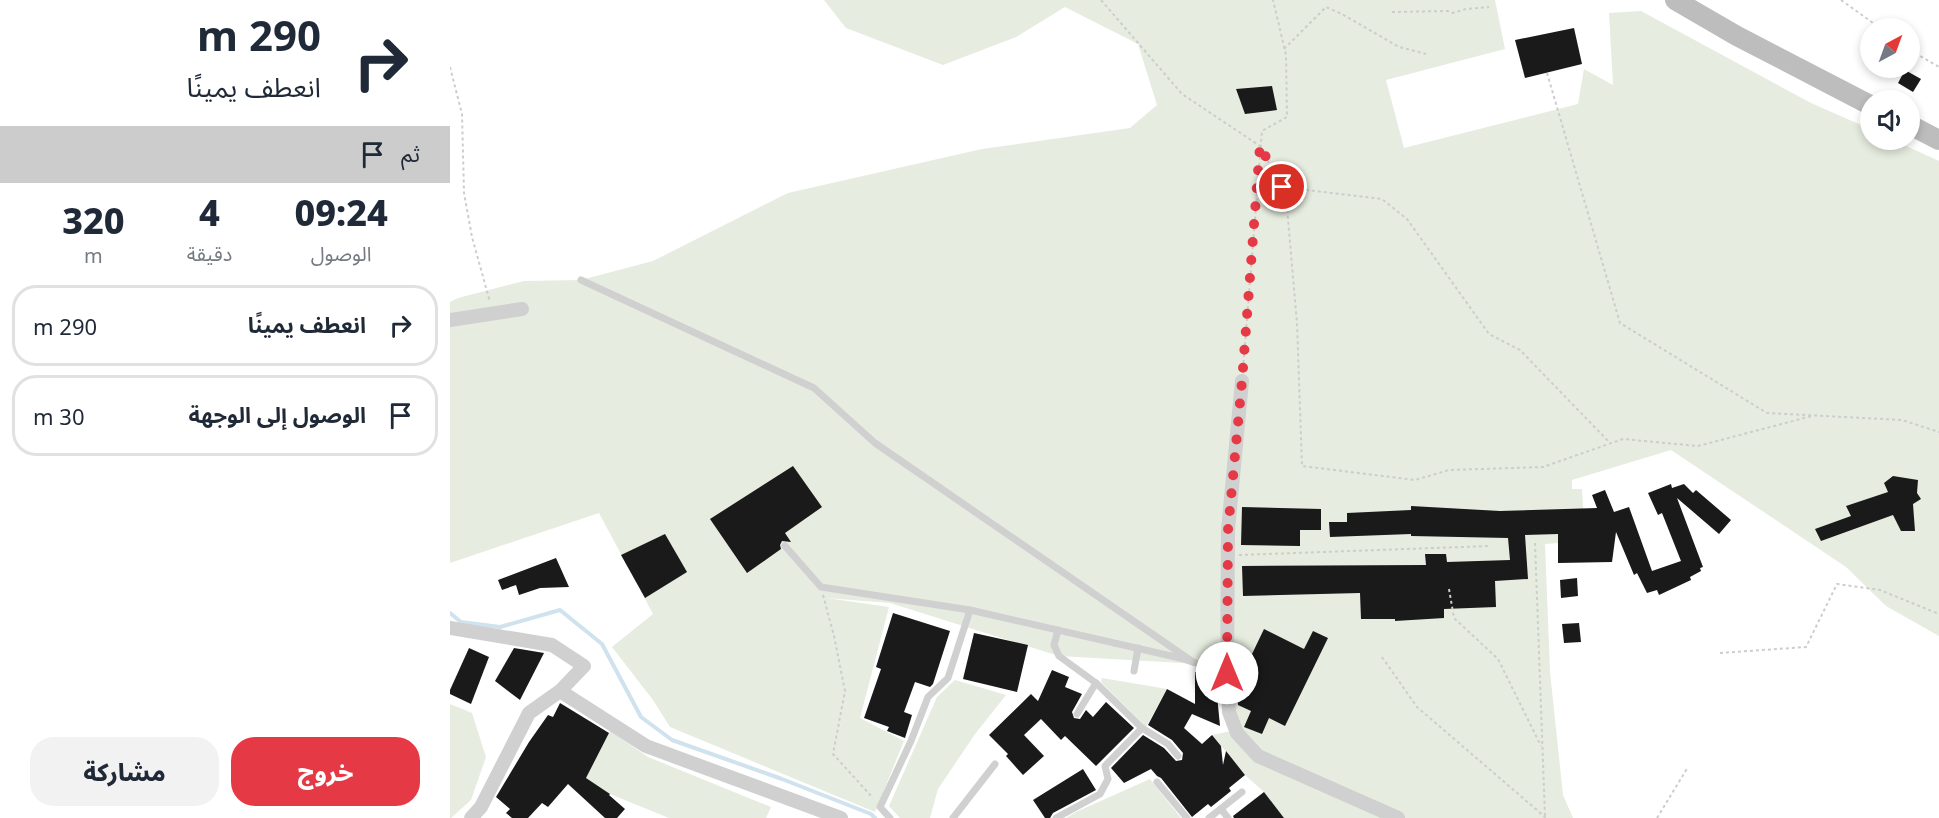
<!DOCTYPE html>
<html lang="ar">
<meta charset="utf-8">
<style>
:root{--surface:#fff;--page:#f2f2f3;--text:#1f2937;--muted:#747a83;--line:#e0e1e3;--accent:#e63946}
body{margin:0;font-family:"Noto Sans","Noto Sans Arabic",sans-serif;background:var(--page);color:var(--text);direction:rtl;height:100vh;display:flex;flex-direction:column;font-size:22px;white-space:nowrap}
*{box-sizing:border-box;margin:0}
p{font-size:20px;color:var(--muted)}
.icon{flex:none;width:33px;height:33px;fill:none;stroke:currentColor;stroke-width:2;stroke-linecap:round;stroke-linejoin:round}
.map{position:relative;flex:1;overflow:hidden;direction:ltr}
.side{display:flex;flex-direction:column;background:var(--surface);width:450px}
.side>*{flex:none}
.guide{background:#fff;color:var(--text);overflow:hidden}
.needle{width:39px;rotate:41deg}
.controls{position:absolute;left:1410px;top:18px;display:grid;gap:12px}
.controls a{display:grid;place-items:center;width:60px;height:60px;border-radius:50%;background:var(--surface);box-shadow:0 3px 9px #0003;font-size:30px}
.pin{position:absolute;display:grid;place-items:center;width:51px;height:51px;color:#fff;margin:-26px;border:3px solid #fff;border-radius:50%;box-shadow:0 2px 6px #0007}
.me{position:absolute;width:66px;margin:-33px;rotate:0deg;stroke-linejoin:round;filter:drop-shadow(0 0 4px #0008)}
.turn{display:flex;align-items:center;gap:21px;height:126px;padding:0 30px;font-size:27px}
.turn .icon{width:78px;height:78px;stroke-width:2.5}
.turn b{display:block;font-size:42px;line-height:51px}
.then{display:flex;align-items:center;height:57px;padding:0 30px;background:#0003;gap:12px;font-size:22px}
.eta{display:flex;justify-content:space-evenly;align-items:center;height:102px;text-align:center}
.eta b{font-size:36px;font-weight:800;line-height:42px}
.primary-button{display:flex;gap:12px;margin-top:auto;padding:12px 30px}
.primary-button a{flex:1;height:69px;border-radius:24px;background:var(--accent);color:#fff;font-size:24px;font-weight:800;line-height:69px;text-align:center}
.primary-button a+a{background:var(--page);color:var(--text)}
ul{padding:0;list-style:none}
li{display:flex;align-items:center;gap:18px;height:81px;margin:0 12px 9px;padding:0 18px;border:3px solid var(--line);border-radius:24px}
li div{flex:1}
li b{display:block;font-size:22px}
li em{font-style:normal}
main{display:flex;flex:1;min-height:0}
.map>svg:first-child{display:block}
</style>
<main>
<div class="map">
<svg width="1489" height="818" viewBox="0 0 1489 818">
<rect width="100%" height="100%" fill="#fff"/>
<g fill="#e6ecdf">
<path d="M374,0H1045L1055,49L936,80L954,148L1128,104L1134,69L1163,85L1159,13L1191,11L1361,103L1420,129V140H1443L1489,161V636L1436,606L1396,567L1221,450L1122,480V489H1132L1135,541L1095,544L1100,672L1113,795L1123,818H834L814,792L795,775L762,735L781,731L784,510L767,665L609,656L440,603L376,598L439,607L410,718L454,741L425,812L220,727L203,700L162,647L203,614L149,513L0,563V302L8,298L74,281L131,280L203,261L338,193L532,149L680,128L707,105L688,44L615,7L566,37L493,65L396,28Z"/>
<path d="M652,678L717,689L696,727L651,682Z"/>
<path d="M505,680L556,695L525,734L488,789L480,818H450L439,806L487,697Z"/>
<path d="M0,704L22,713L36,757L21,800L1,818H0Z"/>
<path d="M160,731L198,757L321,807L316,818H219L160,794L136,778Z"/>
<path d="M700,779L731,818H616L626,812Z"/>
</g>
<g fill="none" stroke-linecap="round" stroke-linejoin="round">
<path stroke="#cfe2ee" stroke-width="4" d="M0,613L11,622L50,627L110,610L152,644L191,717L222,740L332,779L421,814L425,818"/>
</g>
<g fill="#1a1a1a">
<path d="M1124,28L1132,64L1075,78L1065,40Z"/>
<path d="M1455,70L1471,79L1463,92L1448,83Z"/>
<path d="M822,86L827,110L795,114L786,89Z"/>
<path d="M343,466L372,507L335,533L341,542L332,541L330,545L331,549L297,573L260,519Z"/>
<path d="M1443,476L1468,480L1467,493L1471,499L1463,504L1465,531H1451L1443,515L1371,541L1365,529L1401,516L1396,506L1438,492L1434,483Z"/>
<path d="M1221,484L1222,488L1234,484L1243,493L1246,490L1281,520L1269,534L1227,498L1253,567L1250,568L1251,571L1240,577L1241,580L1209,595L1207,590L1197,593L1187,573L1184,575L1166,532L1162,562L1108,563V534L1075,535L1078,579L1045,581L1046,607L994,609V618L945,621V619H911L910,593L793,596L792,566L976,565L975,554H996L997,562L1060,560L1058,538L961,536V534L880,537L879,522H897V513L961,510V506L1050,511L1147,508L1142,495L1155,490L1164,512L1179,507L1202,571L1231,561L1212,513L1208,515L1198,493Z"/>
<path d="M792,507L871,509V530H850V546L791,545Z"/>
<path d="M215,534L237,572L195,598L171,555Z"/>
<path d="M106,558L119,587L90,588L69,595L66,585L52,590L48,580Z"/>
<path d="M1127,578L1128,596L1111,598L1110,580Z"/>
<path d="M443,613L500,631L483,684L480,687L465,682L454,712L462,715L455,738L437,731L439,727L414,718L431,669L426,667Z"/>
<path d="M1129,623L1131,642L1114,643L1112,624Z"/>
<path d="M814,629L854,649L863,631L878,638L835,726L819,718L812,734L794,727L801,711L788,705L787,695L791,677Z"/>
<path d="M524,633L578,645L567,692L513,679Z"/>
<path d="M19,648L39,657L21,704L0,694V690Z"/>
<path d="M64,648L94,653L70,700L45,681Z"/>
<path d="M602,670L619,677L615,687L632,694L622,712L624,718L630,719L636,710L643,717L656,702L684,728L646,766L615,736L611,740L591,719L574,735L594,756L573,775L556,756L558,754L539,735L581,694L588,701Z"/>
<path d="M745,672L768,676L767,695L770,726L742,714L734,728L752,744L762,735L771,746L773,765L776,751L795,775L779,788L781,791L761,807L758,804L742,817L711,778L707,776L701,769L674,783L661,768L693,735L714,748L726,761L732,760L733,753L722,740L698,725L717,689L745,704Z"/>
<path d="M110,703L159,733L136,778L160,794L159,795L175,809L167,818H155L118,784L98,807L92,803L78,818H62L56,813L60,809L46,797L79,742L98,715L103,717Z"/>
<path d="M633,769L646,790L603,813L600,818H595L583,800Z"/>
<path d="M814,792L834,818H784L783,816Z"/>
</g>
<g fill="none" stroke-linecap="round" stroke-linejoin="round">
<g stroke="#cdcdcd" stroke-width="2" stroke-dasharray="3 3" stroke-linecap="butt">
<path d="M651,0L732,94L810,146L836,196L847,323L852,466L965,480L999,470L1093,467L1173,439L1248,446L1362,416"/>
<path d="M1391,0L1430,28"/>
<path d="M942,12L998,11L1003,13L1016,9L1039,7"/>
<path d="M834,49L876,7L892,14L949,47L976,54"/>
<path d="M1460,50L1489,67"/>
<path d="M0,67L12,114L14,193L22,237L40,302"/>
<path d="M1097,73L1170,323L1317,413L1452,420L1489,432"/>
<path d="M832,187L932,199L957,219L1039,334L1070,350L1160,443"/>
<path d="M793,369L812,131L837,117L836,55L823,0"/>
<path d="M1085,543L1095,817"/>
<path d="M789,555L1040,546"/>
<path d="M999,589L1004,618L1048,659L1091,746"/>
<path d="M373,595L384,636L395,691L383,754L423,798"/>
<path d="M1270,653L1356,647L1387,584L1430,590L1489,614"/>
<path d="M932,657L967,707L1095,817L1094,818"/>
<path d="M1207,818L1238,767"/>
</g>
<g stroke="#d0d0d0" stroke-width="7">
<path d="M131,280L364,388L425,443L743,662"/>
<path d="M335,546L371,587L520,610L730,658L777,673"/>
<path d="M608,630L604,645L609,656L646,683L692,728"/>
<path d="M684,671L688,648"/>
<path d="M627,714L646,683"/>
<path d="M707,782L737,818"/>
<path d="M771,809L778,818"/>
<path d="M440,818L430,807L461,741L478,697L498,678L520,610"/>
<path d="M503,818L545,764"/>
<path d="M606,818L650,794L658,779L655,766L692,728L718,744L728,756"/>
<path d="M759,818L792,792"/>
</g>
<g stroke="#d0d0d0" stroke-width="14">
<path d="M0,320L72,309"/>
<path d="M792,381L778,530L777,673L779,712L787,733L808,756L948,818"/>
<path d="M0,628L102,645L134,666L110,691L79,713L31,807L21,818"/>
<path d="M110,691L196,746L391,818"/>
</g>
<g stroke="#bdbdbd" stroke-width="20">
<path d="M1225,0L1287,36L1420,105"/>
<path d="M1460,125L1489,140"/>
</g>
</g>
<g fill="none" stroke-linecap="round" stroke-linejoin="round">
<path stroke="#e63946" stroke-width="10" stroke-dasharray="0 18" d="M777,673L778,530L792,381L810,146L832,187"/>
</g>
</svg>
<div class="controls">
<a><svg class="needle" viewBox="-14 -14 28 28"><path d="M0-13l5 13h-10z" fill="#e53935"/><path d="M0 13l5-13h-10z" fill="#747a83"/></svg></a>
<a><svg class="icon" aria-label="sound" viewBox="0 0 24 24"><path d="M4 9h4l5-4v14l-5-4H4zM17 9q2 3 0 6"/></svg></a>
</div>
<div class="pin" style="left:832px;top:187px;background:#d93025"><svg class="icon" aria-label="arrive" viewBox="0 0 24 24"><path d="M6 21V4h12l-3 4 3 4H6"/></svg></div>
<svg class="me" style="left:777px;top:673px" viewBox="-20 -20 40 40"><circle r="19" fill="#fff"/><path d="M0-13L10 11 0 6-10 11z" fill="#e63946"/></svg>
</div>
<section class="side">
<div class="guide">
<div class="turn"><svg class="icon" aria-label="right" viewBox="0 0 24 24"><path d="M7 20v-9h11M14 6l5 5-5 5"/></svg><div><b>290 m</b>انعطف يمينًا</div></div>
<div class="then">ثم<svg class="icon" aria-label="arrive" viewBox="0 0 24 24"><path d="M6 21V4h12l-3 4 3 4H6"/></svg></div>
</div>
<div class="eta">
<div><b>09:24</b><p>الوصول</p></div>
<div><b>4</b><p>دقيقة</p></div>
<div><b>320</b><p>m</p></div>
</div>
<ul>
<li><svg class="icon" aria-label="right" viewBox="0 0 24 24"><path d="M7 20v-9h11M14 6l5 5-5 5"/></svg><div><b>انعطف يمينًا</b></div><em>290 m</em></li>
<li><svg class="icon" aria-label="arrive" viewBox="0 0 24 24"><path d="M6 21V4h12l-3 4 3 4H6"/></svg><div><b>الوصول إلى الوجهة</b></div><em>30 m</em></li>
</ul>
<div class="primary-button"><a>خروج</a><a>مشاركة</a></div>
</section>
</main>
